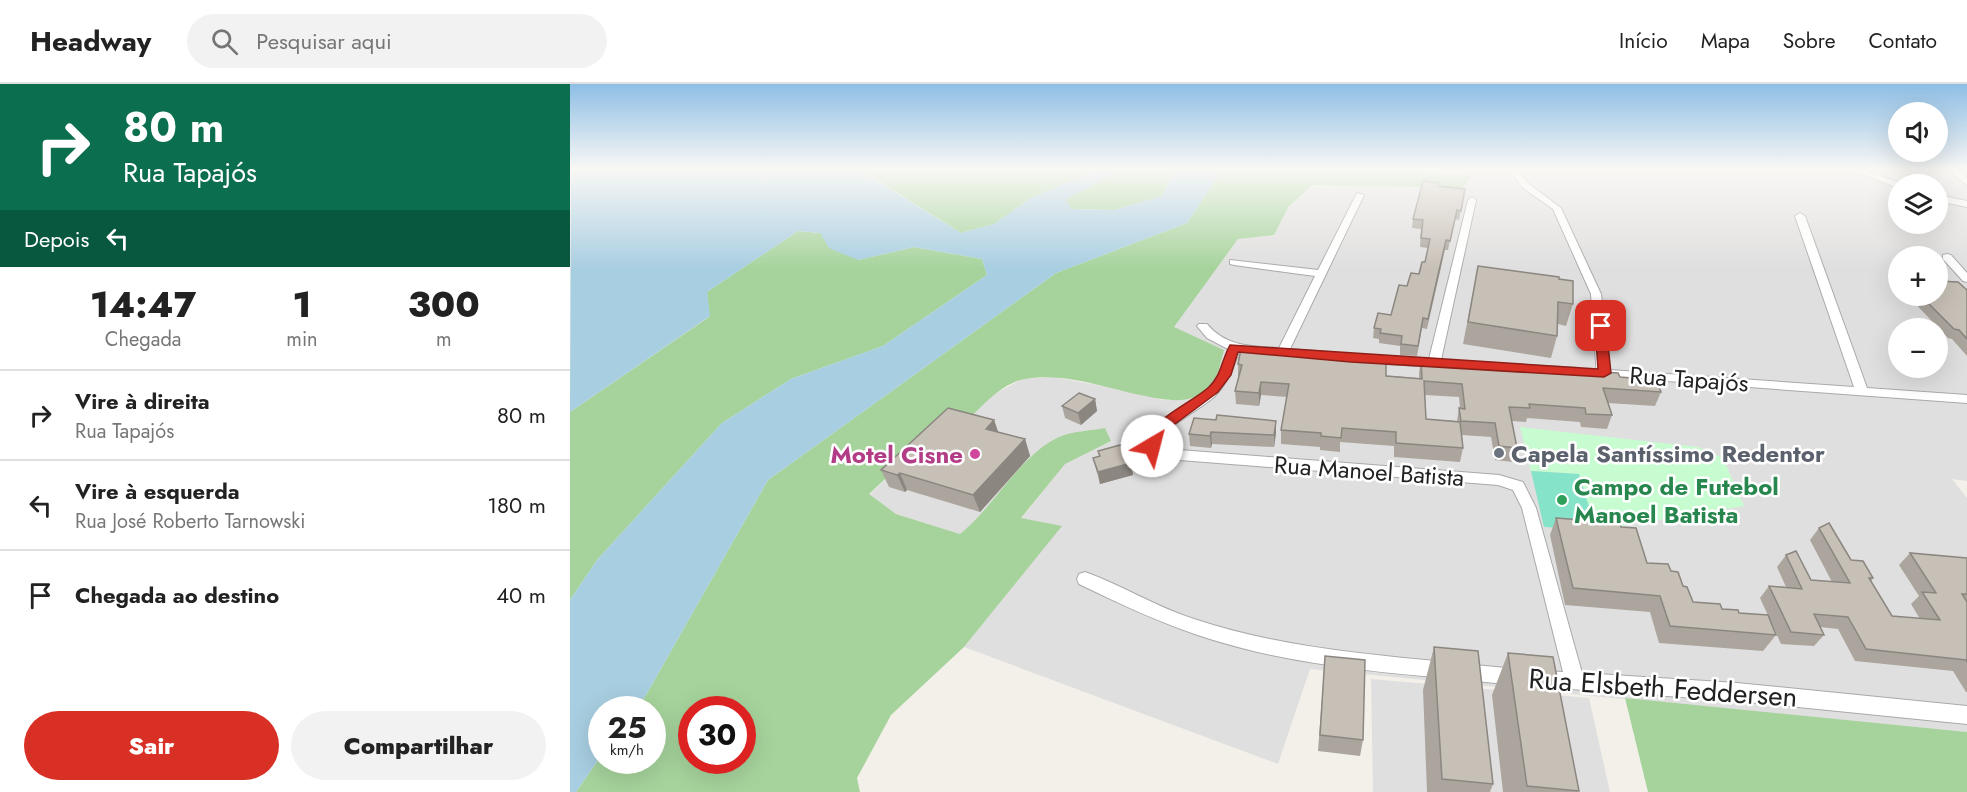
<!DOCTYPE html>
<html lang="pt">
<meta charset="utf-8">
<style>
:root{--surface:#fff;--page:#f2f2f2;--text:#222;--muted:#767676;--line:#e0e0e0;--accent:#d93025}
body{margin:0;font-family:Jost,sans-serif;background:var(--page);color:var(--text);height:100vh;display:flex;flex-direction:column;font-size:22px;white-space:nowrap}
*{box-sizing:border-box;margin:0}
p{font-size:20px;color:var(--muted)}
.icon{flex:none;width:33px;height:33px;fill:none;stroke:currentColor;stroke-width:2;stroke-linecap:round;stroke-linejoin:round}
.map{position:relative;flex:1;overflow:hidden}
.side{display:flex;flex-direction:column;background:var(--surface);width:570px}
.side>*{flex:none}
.top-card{background:#0b6e4f;color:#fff;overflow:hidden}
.buttons{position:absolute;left:1318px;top:18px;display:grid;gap:12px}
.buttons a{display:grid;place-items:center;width:60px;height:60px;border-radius:50%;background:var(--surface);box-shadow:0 6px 24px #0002;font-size:30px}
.speed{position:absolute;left:18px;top:612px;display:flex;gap:12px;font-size:30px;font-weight:700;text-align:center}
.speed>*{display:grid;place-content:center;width:78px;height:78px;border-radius:50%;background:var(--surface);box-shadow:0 6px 24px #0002;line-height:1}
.speed small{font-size:15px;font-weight:400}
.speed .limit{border:9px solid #d22;background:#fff;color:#111}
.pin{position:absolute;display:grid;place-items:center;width:51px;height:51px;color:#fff;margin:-26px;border-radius:12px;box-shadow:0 3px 9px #0006}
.me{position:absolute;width:66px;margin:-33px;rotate:37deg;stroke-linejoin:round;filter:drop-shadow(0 0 4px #0008)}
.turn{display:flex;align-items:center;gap:21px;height:126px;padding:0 24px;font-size:27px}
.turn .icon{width:78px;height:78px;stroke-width:2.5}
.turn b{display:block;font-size:42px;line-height:51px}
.then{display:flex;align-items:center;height:57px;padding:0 24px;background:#0003;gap:12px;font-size:22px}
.eta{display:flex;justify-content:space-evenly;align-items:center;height:102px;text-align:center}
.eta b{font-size:36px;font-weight:800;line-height:42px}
.cta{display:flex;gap:12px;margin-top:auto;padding:12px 24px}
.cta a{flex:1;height:69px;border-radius:36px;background:var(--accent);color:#fff;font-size:24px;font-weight:800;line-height:69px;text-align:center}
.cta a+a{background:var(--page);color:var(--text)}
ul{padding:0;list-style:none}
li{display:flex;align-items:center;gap:18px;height:90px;padding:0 24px;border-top:2px solid var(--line)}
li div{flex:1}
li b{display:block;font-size:22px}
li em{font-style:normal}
header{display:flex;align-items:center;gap:36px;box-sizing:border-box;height:84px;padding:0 30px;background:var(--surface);border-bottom:2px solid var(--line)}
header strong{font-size:28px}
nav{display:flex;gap:33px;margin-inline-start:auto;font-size:21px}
.search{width:420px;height:54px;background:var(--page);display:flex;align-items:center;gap:15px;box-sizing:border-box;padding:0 21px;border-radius:33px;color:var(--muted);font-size:22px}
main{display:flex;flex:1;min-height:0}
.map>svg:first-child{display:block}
</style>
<header>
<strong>Headway</strong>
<div class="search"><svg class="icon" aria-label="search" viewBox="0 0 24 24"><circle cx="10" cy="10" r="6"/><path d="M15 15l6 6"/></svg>Pesquisar aqui</div>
<nav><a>Início</a><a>Mapa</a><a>Sobre</a><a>Contato</a></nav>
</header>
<main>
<section class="side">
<div class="top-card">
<div class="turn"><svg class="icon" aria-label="right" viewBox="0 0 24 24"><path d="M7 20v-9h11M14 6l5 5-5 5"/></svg><div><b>80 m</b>Rua Tapajós</div></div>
<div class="then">Depois<svg class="icon" aria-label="left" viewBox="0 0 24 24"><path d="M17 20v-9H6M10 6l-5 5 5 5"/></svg></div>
</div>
<div class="eta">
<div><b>14:47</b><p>Chegada</p></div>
<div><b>1</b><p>min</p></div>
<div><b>300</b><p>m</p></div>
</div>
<ul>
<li><svg class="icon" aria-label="right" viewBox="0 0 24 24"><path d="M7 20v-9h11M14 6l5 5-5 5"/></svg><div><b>Vire à direita</b><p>Rua Tapajós</p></div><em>80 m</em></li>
<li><svg class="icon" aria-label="left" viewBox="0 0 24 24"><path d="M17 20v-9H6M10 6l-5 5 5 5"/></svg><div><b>Vire à esquerda</b><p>Rua José Roberto Tarnowski</p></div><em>180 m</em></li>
<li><svg class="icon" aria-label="arrive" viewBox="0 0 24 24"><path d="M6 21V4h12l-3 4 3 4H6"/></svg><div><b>Chegada ao destino</b></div><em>40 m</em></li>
</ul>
<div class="cta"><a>Sair</a><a>Compartilhar</a></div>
</section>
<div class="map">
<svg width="1397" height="708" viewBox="0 0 1397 708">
<rect width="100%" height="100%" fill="#f2f0e8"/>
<g fill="#e0dfdf" fill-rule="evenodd">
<path d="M810,86H1397V397L1382,395L1397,414V648L740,585L708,680L394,563L491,442L451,435L495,379L541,357L490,353L462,372L407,436L390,450L326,430L299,411L381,334L396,337L424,310L453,295L482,293L544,304L593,316L627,314L642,302L603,243L668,155L704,151L719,122L743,101L853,103L902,91ZM1329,100H1368V140H1329ZM1329,172H1368V212H1329ZM1329,244H1368V284H1329Z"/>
<path d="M801,595L1019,614L1040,708H803Z"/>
</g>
<g fill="#a6d39c" fill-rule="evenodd">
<path d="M300,86H526L461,114L424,140L391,149L297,90Z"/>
<path d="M552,86H604L592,112L544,126L501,125L495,115Z"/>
<path d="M652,86H810L903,91L888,109L853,103L743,101L719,122L704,151L668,155L604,243L654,266C651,277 648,292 642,301C633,316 607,318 592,315C547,309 500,287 455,295C432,299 412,322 396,338L381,334L299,410L326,430L390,450C424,423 451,370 489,353C502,347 521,347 535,344L541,357L495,380L451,434L492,442L394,563L321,631L287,694L290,708H6L31,672L32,676H82V626L65,625L76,611L198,396L486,189L617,139ZM122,626H172V676H122Z"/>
<path d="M228,147L250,149L288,176L344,163L412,175L417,191L313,262L221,295L152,339L27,476L0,516V328L139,233L137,208Z"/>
<path d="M1055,614L1397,648V708H1078Z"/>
</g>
<path fill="#c6fcd0" d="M950,343L1128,363L1153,374L1174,422L1026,446L1009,390L961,387Z"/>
<path fill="#84e3c8" d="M961,387L1009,390L1026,446L974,443Z"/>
<path fill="#a8cee1" d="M1,86H300L297,91L391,149L424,140L461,114L517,90L526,86H552L496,115L501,125L544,126L592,112L604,86H652L617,139L486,189L198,396L76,611L65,625L32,626L31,672L6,708H0V516L27,476L152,339L221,295L313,262L417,191L412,175L344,163L288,176L259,164L250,149L228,147L137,208L140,232L0,328Z"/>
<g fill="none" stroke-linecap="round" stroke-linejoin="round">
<defs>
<g id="minor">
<path d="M939,86H947L959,100L991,124L1031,210L1040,286L1284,303L1225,132L1230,129L1235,132L1297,304L1397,311V319L1027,292L1021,210L983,125L953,104Z"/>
<path d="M1281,86H1294L1333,100L1326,103Z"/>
<path d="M1378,86H1388L1397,94V101Z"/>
<path d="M787,109L794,111L720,265L760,268L766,272L764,275L669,268C663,285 657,300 644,313C632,324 590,346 588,360L597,365L929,391L953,398L966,424L1012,589L1167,599L1397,622V640L1167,617L972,603L966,601L963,595L966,589L972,587L993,588L952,424L943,406L928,401L597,375C588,372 579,370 574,362L577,351L636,307L649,290L658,265L637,254L627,242L629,240H637C656,263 681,262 709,264L745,192L664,181L660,180V176L748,186Z"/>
<path d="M1368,111L1397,117V123L1368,117Z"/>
<path d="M902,113L906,116L871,276L1009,284L1015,288L1013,291L797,279L791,275L797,271L859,275L898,116Z"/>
<path d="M1377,170L1381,171L1397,189V198L1393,197L1373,175V171Z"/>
<path d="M515,488C552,501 586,523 624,535C705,562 791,570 875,578L881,580L884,586L881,592L875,594C796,587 716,579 640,555C595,541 552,521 509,500L507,495L509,490Z"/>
<path d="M894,580L947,585L953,587L956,593L953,599L947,601L894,596L888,594L885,588L888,582Z"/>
</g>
</defs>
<use href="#minor" stroke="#a9a9a9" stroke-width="2"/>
<use href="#minor" fill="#fff" fill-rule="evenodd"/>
</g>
<g fill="#aba59d" fill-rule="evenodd">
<path d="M868,102L895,105L889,136L885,135L878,166H875L857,245L852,244L847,272L830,271V262L809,259V255L803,254L804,244L821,231L837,202L849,190L855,178L858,164L850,163L851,145L842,144L843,135Z"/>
<path d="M908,182L989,195L1003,220L996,242L988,240L987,252L981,274L893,260Z"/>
<path d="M1397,206V272L1382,255L1378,254L1338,212H1368Z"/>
<path d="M851,276L867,282L956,288V287L991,289L992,285L1050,293L1091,308L1085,322L1038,319L1042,331L1037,345L1011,343L1010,338L957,334L956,338L942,337L947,364L943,378L925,376L921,353L892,351L893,364L890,378L824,373V362L770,358V368L750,366V363L711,360V346L717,313L691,311L689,322L666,320L665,307L668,294V280L849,294V289ZM855,311L889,313L890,324H889L887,337L856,335Z"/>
<path d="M525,315L527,327L511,341L495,334L492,322Z"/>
<path d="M424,336L428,348L455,355L460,372L410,428L337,406L335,408L319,403L311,386Z"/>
<path d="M646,336L706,337V349L704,363L642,360L641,364L620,362L619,350Z"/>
<path d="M528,367L561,379L563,391L530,400L523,374L529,372Z"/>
<path d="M986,434L1051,443L1077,479L1101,487L1113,502L1123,518L1169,529L1206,551L1193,567L1089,559L1080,528L995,521L980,451Z"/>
<path d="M1249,444L1281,476L1303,494L1301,497L1322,532L1350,535L1341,520L1349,512L1329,481L1340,469L1397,474V608H1396L1383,587L1285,577L1268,545L1250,543L1254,551L1244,562L1211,560L1190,514L1199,502L1216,503L1207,483L1216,471L1241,496L1262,498L1240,456Z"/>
<path d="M864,563L923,700L920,708H857L853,606Z"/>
<path d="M938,569L1009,707L1008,708H933L922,611Z"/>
<path d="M755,572L793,656L790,672L748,667Z"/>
</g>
<g fill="#8b8680">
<path d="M691,298V311L689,322V309Z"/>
<path d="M525,315L527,327L511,341L508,329Z"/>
<path d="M424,336L430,353L416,345Z"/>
<path d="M706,337V349L704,363V351Z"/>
<path d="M641,348L642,360L641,364L640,352Z"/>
<path d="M455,355L460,372L410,428L403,411Z"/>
<path d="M561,379L563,391L530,400L528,388Z"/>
<path d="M330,389L337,406L335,408L327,391Z"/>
</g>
<g fill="#c7c0b7" stroke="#8b8680" stroke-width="1.5">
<path d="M853,97L868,99V102L895,105L891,127L887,126L880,157L876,156L858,235L853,234L848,262L831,260L832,252L810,249L811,245L804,244L808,229L821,231L829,201L837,202L841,189L849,190L852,178H855L860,155L851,154L853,136L843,135Z"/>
<path d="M908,182L989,193V195L1003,197V220L988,218L987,252L898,238Z"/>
<path d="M1368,197L1388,198L1397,206V255L1389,246L1384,245L1351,212H1368Z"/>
<path d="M671,265L816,276V292L852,295L851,276L867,277V282L957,288L956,287L993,289L992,285L1048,289L1050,293L1086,296L1091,308L1033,304L1042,331L1016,330L1015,324L959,320L960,324L939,323L947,364L929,362L925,339L891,337L889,324L895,325L892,300L854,297L856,335L890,338L893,364L826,359V348L772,344L771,354L751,352V349L711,346L719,300L691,298L689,309L665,307L672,281L668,280Z"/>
<path d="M509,309L525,315L508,329L492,322Z"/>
<path d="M378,324L424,336L416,345L455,355L403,411L330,389L327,391L311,386Z"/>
<path d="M647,331L706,337L704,351L641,348L640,352L619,350L624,334L646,336Z"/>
<path d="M554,360L561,379L528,388L523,374L530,372L528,367Z"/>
<path d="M986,434L1050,439L1051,443L1066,444L1077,479L1098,480L1101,487L1108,488L1113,502L1117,503L1123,518L1150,520L1152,525L1168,526L1169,529L1198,531L1206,551L1100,542L1090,512L1003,504Z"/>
<path d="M1259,439L1281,476L1293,477L1303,494H1299L1322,532L1370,536L1352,508L1366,509L1340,469L1397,474V510H1392L1397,518V578L1396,576L1296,565L1278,533L1244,530L1254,551L1221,548L1199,502L1232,505L1216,471L1226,467L1241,496L1280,499L1249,444Z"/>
<path d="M864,563L908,567L923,700L872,695Z"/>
<path d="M938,569L983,573L1009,707L957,702Z"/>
<path d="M755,572L795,576L793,656L750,651Z"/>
</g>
<linearGradient id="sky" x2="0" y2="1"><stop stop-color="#8ebee5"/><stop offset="0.46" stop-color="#f9f8f5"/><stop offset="1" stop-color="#f9f8f5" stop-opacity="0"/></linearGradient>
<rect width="1397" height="185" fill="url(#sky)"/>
<path fill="#d93025" stroke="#8d1f18" stroke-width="1.5" d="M1031,238L1036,242L1041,289L1034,293L781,278L668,268L661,291L648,308L597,346L589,356L586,365L582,366L575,362C576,337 622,319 639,303C651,292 652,275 660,261L1028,285L1025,242Z"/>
<circle fill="#6b7280" stroke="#fff" stroke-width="2" cx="929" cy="369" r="6"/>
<circle fill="#d1479c" stroke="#fff" stroke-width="2" cx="405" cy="370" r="6"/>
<circle fill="#2e9e5b" stroke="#fff" stroke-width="2" cx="992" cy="416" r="6"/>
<g text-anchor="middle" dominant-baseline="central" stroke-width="5" stroke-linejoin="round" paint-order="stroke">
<g font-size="24" fill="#222" stroke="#fff">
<text transform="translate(1119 295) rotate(4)">Rua Tapajós</text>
<text transform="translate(799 387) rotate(4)">Rua Manoel Batista</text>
</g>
<g font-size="24" font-weight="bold" fill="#5b616d" stroke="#fff" text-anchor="start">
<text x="941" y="369">Capela Santíssimo Redentor</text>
</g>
<g font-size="24" font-weight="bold" fill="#b23c85" stroke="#fff" text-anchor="end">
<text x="393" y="370">Motel Cisne</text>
</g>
<g font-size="24" font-weight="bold" fill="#27864d" stroke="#fff" text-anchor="start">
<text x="1004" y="402">Campo de Futebol<tspan x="1004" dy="28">Manoel Batista</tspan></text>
</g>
<g font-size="28" fill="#222" stroke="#fff">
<text transform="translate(1093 604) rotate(4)">Rua Elsbeth Feddersen</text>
</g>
</g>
</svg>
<div class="buttons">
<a><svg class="icon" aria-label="sound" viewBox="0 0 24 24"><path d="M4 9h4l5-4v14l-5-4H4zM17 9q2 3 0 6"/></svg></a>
<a><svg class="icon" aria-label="layers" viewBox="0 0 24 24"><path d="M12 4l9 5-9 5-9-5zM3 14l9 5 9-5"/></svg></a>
<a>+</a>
<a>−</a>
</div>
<div class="speed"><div>25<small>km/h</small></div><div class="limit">30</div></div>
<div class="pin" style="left:1031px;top:242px;background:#d93025"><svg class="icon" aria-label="arrive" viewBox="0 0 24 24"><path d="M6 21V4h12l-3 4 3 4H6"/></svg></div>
<svg class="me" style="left:582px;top:362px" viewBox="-20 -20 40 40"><circle r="19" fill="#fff"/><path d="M0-13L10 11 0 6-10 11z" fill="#d93025"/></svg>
</div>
</main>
